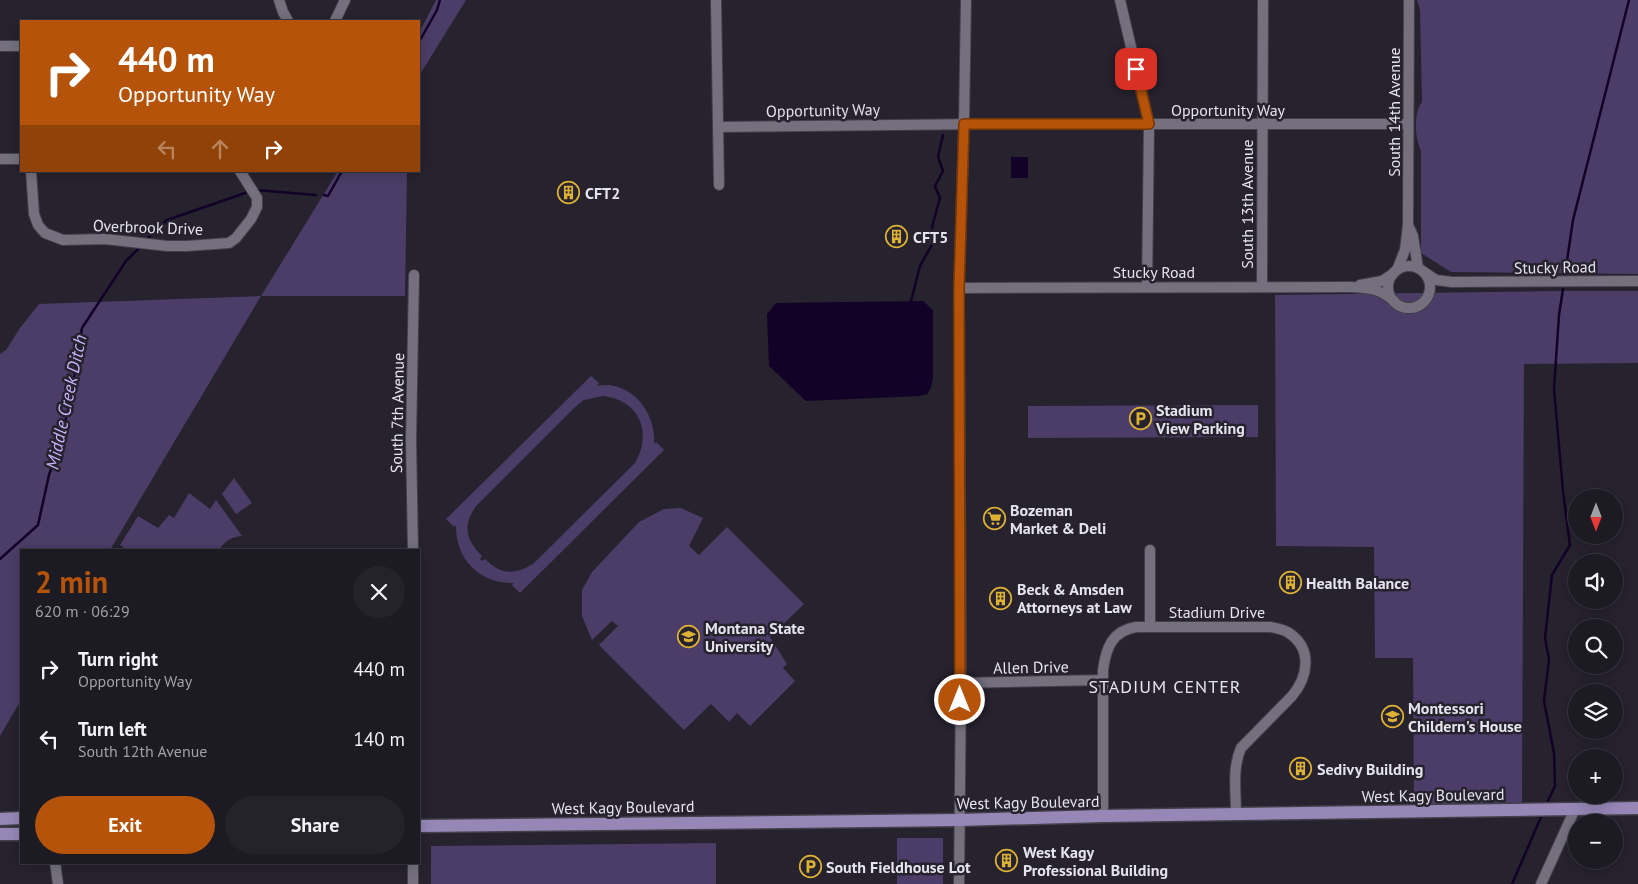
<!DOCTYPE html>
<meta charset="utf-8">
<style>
:root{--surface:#1c1a22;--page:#25232a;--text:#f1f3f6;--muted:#a0a1a5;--line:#3a3840;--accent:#b45309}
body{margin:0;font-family:"PT Sans",sans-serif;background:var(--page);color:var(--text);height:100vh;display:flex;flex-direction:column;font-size:19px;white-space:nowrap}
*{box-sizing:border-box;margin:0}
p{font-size:16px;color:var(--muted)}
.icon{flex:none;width:28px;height:28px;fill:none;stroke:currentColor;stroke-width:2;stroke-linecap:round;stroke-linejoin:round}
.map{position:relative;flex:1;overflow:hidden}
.details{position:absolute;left:20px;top:549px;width:400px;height:315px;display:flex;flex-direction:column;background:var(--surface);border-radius:0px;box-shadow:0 2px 12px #0003,0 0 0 1px var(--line)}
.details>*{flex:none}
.top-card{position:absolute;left:20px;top:20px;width:400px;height:152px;border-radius:0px;box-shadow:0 2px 12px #0003,0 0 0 1px var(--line);background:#b45309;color:#fff;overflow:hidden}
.needle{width:32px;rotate:180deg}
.tools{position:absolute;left:1568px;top:489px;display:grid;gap:10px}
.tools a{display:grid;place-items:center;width:55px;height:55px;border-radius:50%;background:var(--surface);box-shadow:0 2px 12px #0003,0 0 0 1px var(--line);font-size:25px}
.pin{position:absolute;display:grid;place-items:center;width:42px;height:42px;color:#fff;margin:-21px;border-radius:10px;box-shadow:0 2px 8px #0006}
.me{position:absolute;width:55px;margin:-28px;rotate:0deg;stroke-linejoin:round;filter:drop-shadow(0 0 4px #0008)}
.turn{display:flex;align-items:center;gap:18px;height:105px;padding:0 15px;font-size:22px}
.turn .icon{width:65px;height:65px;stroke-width:2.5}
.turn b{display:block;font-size:35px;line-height:42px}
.lanes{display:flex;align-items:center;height:48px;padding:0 15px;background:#0003;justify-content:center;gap:25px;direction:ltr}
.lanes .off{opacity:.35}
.round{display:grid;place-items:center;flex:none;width:52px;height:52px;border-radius:26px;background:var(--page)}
.headline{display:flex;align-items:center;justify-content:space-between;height:85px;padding:0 15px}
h1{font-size:30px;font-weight:600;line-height:38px;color:var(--accent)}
.action{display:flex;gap:10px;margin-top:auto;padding:10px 15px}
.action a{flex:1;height:58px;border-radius:30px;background:var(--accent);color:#fff;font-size:20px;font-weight:600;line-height:58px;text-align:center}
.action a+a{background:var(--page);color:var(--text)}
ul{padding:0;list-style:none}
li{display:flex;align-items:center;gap:15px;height:70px;padding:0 15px}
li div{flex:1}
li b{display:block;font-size:19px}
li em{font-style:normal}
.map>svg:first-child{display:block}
</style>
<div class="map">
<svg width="1638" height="884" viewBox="0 0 1638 884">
<rect width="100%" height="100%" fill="#26222e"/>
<g fill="#4b3d67" fill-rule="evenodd">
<path d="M436,0H466L419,76V33Z"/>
<path d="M1417,0H1638V274L1451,272L1421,253V151C1415,138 1413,114 1422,102L1420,10Z"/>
<path d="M338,171H407L405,296H261L110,550H21V700L0,736V354L6,350L20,328L39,304L261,296Z"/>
<path d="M1560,291H1638V363L1524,364L1522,806L1414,807L1413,658H1375L1374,547L1276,546L1275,295Z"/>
<path d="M591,376L599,383L597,386C630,379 657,413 654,444L656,442L664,450L520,593L512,585L514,583C480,584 455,559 456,525L454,527L446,519ZM603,396C639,400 653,432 635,463L533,564C514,575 501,575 485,559L482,561L480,559L482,556C466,539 462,527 476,506L574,408L584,400Z"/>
<path d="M1258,405V437L1028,438V406Z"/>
<path d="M234,478L252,503L236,514L222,494Z"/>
<path d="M189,493L210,509L216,500L242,536C231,537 225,541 219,550H127L120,545L138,516L158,528L169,515L174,518Z"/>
<path d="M681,508L703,518L689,546L699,555L727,527L804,604L770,637L787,664L783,668L795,681L750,726L737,713L729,722L711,704L684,730L599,645L618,626L612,621L592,640L582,616V590L592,572L639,522L664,509Z"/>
<rect x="897" y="838" width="46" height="46"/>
<path d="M716,843V884H431V846Z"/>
</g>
<g fill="#120228">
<rect x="1011" y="157" width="17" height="21"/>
<path d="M923,301L933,310V377L931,388L927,394L920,396L806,401L769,366L767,314L776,303Z"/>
</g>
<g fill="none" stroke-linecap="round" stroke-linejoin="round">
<g stroke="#120228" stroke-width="2.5">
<path d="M419,42L437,10L440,0"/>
<path d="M256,190L316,195"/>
<path d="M324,195L328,196L342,171"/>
<path d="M147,239L167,220L248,192"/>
<path d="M1565,274L1573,220L1629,0"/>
<path d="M911,301L920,266L933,243L932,227L940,198L935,186L943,171L938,157L943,135"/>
<path d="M0,559L38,525L49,475L59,446L70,402L82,328L126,261L140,247"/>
<path d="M1548,801L1555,786L1554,753L1544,701L1549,659L1545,638L1552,575L1570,545L1563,491L1554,389L1559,315L1563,289"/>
<path d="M1512,884L1541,817"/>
</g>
<defs>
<g id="minor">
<path d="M279,0L283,12L288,21"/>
<path d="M716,0L719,185"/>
<path d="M1120,0L1149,124L1147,287"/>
<path d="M335,21L345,0"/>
<path d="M0,46H21"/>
<path d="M718,127L983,124H1408"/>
<path d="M0,159H21"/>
<path d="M31,171L34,214L38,225L45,233L63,240L105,239L167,246H187L229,243L236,238L251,219L257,207V198L240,171"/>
<path d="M1408,225L1413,236L1418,268"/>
<circle cx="1409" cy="287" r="21"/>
<path d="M1397,270L1405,250L1408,225L1409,0"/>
<path d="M1424,272L1436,280L1452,282L1638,281"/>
<path d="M1360,285L1382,281L1393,274"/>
<path d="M1262,287L1263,0"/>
<path d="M959,288L1349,287C1369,288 1379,288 1394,301"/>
<path d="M413,550L411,440L414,275"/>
<path d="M1150,550V627"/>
<path d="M961,683L1103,680"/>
<path d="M1103,816V670C1106,648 1112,631 1136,627H1270C1276,628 1283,629 1289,633C1313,649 1308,677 1292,696L1241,748C1232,768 1236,792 1236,814"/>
<path d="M55,862L58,884"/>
<path d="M413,884V862"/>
<path d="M959,884L961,683L959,288L964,124L966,0"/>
<path d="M1541,884L1575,809"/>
</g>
<g id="major">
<path d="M0,819L21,818"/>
<path d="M419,826L959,820L1103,816L1638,808"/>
<path d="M0,834H21"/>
</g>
</defs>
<use href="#minor" stroke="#424049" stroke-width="12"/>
<use href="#major" stroke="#424049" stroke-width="15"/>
<use href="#minor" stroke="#74707e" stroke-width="10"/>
<use href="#major" stroke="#9687b7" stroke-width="12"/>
</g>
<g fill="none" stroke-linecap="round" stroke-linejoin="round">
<defs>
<path id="route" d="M960,700L959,288L964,124H1149L1136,69"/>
</defs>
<use href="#route" stroke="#753606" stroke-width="12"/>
<use href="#route" stroke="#b45309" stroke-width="9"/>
</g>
<defs>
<symbol id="building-ring" viewBox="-11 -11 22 22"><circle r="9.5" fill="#26222e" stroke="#ddb133" stroke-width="1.5"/><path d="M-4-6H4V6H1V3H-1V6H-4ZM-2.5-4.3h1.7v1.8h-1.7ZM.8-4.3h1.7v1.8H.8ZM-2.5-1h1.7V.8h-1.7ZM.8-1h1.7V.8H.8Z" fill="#ddb133"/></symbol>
<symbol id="parking-ring" viewBox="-11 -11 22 22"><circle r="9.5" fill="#26222e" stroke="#ddb133" stroke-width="1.5"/><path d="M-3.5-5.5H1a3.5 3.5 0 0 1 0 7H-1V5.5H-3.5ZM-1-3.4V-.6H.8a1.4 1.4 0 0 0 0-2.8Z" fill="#ddb133"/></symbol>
<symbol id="supermarket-ring" viewBox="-11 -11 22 22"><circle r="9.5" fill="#26222e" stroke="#ddb133" stroke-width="1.5"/><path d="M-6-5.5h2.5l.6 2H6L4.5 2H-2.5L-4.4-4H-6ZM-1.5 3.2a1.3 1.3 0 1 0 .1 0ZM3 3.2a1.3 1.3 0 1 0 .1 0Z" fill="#ddb133"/></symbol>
<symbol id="university-ring" viewBox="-11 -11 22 22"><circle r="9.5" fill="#26222e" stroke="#ddb133" stroke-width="1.5"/><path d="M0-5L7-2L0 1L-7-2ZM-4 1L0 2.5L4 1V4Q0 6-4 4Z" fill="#ddb133"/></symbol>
<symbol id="school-ring" viewBox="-11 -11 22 22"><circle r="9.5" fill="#26222e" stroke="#ddb133" stroke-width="1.5"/><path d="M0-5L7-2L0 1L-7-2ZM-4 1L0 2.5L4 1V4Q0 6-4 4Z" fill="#ddb133"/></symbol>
</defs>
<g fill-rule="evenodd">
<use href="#building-ring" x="556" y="180" width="25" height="25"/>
<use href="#building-ring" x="884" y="224" width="25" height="25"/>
<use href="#parking-ring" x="1128" y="406" width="25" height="25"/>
<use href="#supermarket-ring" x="982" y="506" width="25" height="25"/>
<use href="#building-ring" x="1278" y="570" width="25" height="25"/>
<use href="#building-ring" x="988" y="586" width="25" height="25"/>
<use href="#university-ring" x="676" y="624" width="25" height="25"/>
<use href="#school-ring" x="1380" y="704" width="25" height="25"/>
<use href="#building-ring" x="1288" y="756" width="25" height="25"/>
<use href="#building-ring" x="994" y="848" width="25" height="25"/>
<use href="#parking-ring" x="798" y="854" width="25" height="25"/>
</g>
<g text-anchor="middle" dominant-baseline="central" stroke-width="5" stroke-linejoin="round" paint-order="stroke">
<g font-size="16" fill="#e5e3eb" stroke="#26222e">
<text transform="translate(823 110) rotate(-1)">Opportunity Way</text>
<text x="1228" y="110">Opportunity Way</text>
<text transform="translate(1394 112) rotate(-90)">South 14th Avenue</text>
<text transform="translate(1247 204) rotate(-90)">South 13th Avenue</text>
<text transform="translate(148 227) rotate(2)">Overbrook Drive</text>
<text transform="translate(1555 267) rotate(-1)">Stucky Road</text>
<text x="1154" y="272">Stucky Road</text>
<text transform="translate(397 413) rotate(-89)">South 7th Avenue</text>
<text x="1217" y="612">Stadium Drive</text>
<text transform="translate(1031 667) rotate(-1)">Allen Drive</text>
<text transform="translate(1433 795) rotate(-1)">West Kagy Boulevard</text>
<text transform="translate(1028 802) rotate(-1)">West Kagy Boulevard</text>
<text transform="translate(623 807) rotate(-1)">West Kagy Boulevard</text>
</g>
<g font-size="16" font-weight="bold" fill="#e5e3eb" stroke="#26222e" text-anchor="start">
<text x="585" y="193">CFT2</text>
<text x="913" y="237">CFT5</text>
<text x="1156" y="410">Stadium<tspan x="1156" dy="18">View Parking</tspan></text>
<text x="1010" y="510">Bozeman<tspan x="1010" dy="18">Market &amp; Deli</tspan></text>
<text x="1306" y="583">Health Balance</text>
<text x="1017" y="589">Beck &amp; Amsden<tspan x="1017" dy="18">Attorneys at Law</tspan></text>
<text x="705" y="628">Montana State<tspan x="705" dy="18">University</tspan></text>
<text x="1408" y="708">Montessori<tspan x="1408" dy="18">Childern's House</tspan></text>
<text x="1317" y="769">Sedivy Building</text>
<text x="1023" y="852">West Kagy<tspan x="1023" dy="18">Professional Building</tspan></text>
<text x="826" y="867">South Fieldhouse Lot</text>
</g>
<g font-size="18" font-style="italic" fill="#cbb4fe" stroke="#26222e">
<text transform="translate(66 402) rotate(-78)">Middle Creek Ditch</text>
</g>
<g font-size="18" letter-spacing="1" fill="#e5e3eb" stroke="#26222e">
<text x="1165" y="686">STADIUM CENTER</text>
</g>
</g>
</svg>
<div class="tools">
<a><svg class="needle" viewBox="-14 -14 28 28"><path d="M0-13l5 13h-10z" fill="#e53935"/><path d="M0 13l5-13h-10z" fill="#a0a1a5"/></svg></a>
<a><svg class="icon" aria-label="sound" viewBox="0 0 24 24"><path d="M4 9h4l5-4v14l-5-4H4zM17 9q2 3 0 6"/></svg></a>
<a><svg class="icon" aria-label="search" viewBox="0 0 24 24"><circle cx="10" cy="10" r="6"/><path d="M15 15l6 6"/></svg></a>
<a><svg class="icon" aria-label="layers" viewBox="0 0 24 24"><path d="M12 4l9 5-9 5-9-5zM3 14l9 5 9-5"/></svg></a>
<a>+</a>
<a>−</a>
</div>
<div class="pin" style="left:1136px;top:69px;background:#d93025"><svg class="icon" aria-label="arrive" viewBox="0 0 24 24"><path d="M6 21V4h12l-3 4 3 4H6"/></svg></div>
<svg class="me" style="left:960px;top:700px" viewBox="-20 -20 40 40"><circle r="17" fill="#b45309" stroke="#fff" stroke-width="3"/><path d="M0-11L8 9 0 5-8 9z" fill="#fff"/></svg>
<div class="top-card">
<div class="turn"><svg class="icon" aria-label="right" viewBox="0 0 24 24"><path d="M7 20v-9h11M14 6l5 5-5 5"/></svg><div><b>440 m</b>Opportunity Way</div></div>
<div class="lanes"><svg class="icon off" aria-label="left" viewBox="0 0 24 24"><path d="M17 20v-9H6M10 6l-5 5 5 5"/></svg><svg class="icon off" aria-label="ahead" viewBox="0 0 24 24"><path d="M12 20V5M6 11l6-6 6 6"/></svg><svg class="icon" aria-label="right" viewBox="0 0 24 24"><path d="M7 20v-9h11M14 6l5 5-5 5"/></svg></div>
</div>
<section class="details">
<div class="headline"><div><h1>2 min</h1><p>620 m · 06:29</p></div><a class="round"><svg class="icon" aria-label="close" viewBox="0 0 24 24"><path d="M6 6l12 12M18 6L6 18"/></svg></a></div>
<ul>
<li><svg class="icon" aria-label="right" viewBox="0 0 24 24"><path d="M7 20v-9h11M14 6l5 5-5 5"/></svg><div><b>Turn right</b><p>Opportunity Way</p></div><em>440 m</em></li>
<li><svg class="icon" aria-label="left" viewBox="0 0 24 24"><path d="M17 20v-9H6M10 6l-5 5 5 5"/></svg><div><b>Turn left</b><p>South 12th Avenue</p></div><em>140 m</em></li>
</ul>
<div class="action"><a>Exit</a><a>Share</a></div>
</section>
</div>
